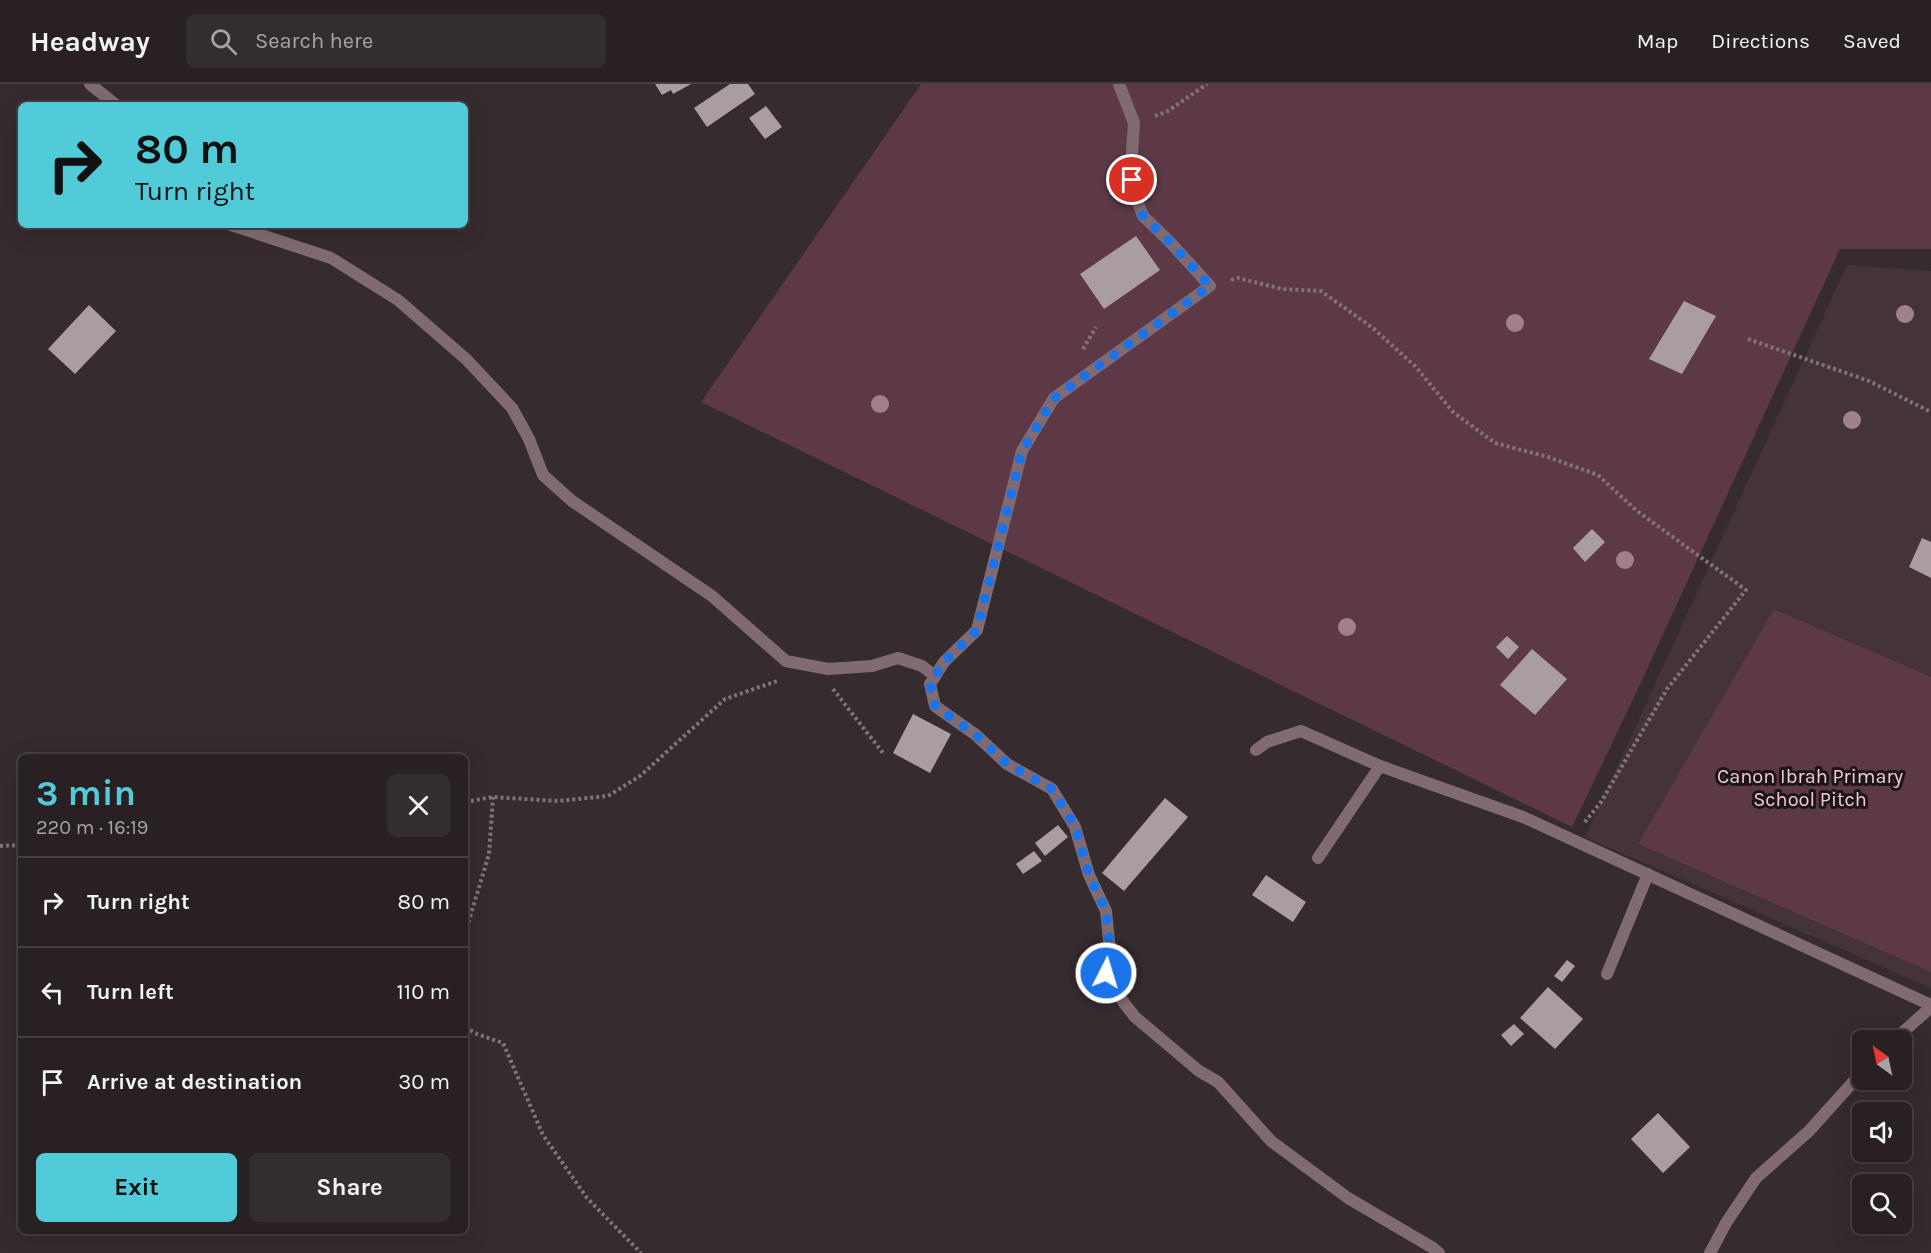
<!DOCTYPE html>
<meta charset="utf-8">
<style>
:root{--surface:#282023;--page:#342d30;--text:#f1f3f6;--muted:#a5a3a6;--line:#443e41;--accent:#52cbd9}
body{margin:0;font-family:Karla,sans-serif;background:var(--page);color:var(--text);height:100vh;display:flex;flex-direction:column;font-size:22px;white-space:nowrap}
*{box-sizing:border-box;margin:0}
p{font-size:20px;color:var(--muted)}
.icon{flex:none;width:33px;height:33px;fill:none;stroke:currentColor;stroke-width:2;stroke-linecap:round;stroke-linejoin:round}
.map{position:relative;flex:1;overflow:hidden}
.details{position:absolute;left:18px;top:670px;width:450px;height:480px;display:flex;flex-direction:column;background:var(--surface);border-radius:9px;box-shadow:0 6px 24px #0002,0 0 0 2px var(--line)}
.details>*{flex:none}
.banner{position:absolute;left:18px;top:18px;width:450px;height:126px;border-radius:9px;box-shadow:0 6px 24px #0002,0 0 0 2px var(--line);background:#52cbd9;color:#111;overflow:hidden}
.needle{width:39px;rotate:327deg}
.tools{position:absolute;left:1852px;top:946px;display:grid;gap:12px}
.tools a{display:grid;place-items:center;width:60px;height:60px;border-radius:9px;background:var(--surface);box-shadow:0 6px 24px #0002,0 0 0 2px var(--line);font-size:30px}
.pin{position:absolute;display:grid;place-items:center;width:51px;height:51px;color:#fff;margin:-26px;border:3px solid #fff;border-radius:50%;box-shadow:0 2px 6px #0007}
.me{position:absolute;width:66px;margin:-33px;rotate:5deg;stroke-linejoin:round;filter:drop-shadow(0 0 4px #0008)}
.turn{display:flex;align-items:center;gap:21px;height:126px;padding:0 18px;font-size:27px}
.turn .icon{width:78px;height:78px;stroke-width:2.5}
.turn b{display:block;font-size:42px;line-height:51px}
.round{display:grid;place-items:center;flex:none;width:63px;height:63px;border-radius:9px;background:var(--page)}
.overview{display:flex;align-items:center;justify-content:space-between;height:102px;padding:0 18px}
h1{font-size:36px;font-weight:700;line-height:45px;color:var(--accent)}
.button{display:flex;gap:12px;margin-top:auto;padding:12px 18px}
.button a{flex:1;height:69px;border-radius:9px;background:var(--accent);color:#111;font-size:24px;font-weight:700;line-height:69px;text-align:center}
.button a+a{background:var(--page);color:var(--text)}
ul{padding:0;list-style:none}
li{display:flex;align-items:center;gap:18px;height:90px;padding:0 18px;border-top:2px solid var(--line)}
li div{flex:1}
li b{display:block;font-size:22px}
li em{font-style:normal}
header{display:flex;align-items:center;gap:36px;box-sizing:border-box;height:84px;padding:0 30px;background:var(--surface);border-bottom:2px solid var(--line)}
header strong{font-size:28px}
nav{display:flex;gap:33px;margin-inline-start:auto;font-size:21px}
.search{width:420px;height:54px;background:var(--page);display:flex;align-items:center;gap:15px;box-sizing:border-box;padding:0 21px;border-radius:9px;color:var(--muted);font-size:22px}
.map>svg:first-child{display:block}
</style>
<header>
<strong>Headway</strong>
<div class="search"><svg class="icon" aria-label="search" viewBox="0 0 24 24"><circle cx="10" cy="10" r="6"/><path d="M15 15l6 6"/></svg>Search here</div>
<nav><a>Map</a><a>Directions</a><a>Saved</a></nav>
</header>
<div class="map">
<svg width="1931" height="1169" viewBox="0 0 1931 1169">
<rect width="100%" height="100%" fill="#362b2f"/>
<path fill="#443338" d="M1847,181L1931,187V904L1585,753Z"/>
<g fill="#5d3947">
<path d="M921,0H1931V165H1840L1637,607L1572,743L701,318Z"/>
<path d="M1774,525L1931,593V888L1638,760Z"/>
</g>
<g fill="#aa9da1">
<path d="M655,0H691L673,10L671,6L662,11Z"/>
<path d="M730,0H748L755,10L707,43L694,24Z"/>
<path d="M766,22L782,43L765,55L749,34Z"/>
<path d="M1136,152L1160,186L1104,225L1080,190Z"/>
<path d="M1684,217L1716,232L1682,290L1649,275Z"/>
<path d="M89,221L116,247L75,290L48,265Z"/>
<path d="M1592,445L1605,458L1585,478L1573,464Z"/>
<path d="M1922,454L1931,458V494L1909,483Z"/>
<path d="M1507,552L1519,563L1508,575L1496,563Z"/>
<path d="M1532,565L1567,595L1535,631L1500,601Z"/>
<path d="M913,630L951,650L930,689L893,669Z"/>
<path d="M1165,714L1188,733L1124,807L1102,789Z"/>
<path d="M1058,741L1068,753L1045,772L1035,759Z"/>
<path d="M1034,767L1042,777L1023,790L1016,780Z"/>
<path d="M1266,791L1306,818L1293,838L1252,811Z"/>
<path d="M1567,876L1575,882L1562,898L1554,892Z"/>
<path d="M1548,903L1583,935L1555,965L1520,934Z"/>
<path d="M1514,940L1524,950L1511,962L1501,951Z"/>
<path d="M1658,1029L1690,1063L1663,1089L1631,1055Z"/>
</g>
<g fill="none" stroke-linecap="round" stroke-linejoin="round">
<g stroke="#7e7578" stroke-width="4" stroke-dasharray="3 3" stroke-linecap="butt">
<path d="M1155,32L1168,27L1207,0"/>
<path d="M1231,196L1238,194L1282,205L1321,207L1374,245L1416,283L1453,328L1495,359L1548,373L1598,391L1637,427L1746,506L1667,605L1601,718L1584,739"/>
<path d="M1748,255L1869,297L1931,328"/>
<path d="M1083,265L1096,243"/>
<path d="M833,605L883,669"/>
<path d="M465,718L493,713L558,717L608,712L640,692L725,615L777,597"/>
<path d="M0,762L21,761"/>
<path d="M465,850L489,770L493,713"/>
<path d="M465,943L477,950L503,959L543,1051L587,1114L641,1169"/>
</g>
<g stroke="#806b72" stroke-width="12">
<path d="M90,0L116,21"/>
<path d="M1119,0L1134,39L1131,83L1134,108L1143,132L1169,157L1210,202L1054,314L1022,367L977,546L944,578L930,600L935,622L976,651L1007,680L1052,705L1075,743L1089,791L1106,827L1110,867L1106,889L1124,919L1135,933L1199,987L1218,998L1271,1057L1348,1114L1433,1164L1439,1169"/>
<path d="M231,141L331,174L398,216L466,275L512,324L529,355L543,391L572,417L712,512L786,577L828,585L872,582L898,574L922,582L935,592"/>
<path d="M1256,666L1267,658L1301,647L1380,682L1523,733L1931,921"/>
<path d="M1318,774L1380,682"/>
<path d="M1607,890L1648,790"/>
<path d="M1893,957L1931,923"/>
<path d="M1710,1169L1726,1139L1756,1094L1809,1047L1863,987"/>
</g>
</g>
<g fill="#a0818b">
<circle cx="1905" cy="230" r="9"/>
<circle cx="1515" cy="239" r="9"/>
<circle cx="880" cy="320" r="9"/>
<circle cx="1852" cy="336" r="9"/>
<circle cx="1625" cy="476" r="9"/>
<circle cx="1347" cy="543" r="9"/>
</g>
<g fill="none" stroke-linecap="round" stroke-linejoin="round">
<path stroke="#1a73e8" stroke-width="10" stroke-dasharray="0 18" d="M1106,889L1110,867L1106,827L1089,791L1075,742L1052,705L1007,680L976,651L935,622L930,600L944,578L977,546L1022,367L1054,314L1210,202L1169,157L1143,132L1134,108L1132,96"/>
</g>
<g text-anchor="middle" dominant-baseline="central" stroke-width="6" stroke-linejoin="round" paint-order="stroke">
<g font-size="20" fill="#f6c7d7" stroke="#1a1517">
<text x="1810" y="692">Canon Ibrah Primary<tspan x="1810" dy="23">School Pitch</tspan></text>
</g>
</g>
</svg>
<div class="tools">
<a><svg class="needle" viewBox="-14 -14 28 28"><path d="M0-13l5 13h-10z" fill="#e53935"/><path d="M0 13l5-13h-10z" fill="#a5a3a6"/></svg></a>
<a><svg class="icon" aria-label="sound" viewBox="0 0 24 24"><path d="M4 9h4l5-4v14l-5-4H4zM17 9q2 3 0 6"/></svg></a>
<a><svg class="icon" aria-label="search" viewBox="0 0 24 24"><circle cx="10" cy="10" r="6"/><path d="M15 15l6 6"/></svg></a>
</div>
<div class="pin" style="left:1132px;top:96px;background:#d93025"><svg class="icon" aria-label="arrive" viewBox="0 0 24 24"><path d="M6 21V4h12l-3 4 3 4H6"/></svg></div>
<svg class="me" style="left:1106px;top:889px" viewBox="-20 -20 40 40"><circle r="17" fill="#1a73e8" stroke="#fff" stroke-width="3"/><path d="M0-11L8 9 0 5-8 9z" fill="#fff"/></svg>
<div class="banner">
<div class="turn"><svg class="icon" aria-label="right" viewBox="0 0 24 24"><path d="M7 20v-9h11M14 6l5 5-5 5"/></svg><div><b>80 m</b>Turn right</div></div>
</div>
<section class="details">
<div class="overview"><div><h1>3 min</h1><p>220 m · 16:19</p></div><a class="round"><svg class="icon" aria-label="close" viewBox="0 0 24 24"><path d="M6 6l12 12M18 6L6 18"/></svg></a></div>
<ul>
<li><svg class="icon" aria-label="right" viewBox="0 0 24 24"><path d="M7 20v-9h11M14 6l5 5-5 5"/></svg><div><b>Turn right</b></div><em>80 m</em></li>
<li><svg class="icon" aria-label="left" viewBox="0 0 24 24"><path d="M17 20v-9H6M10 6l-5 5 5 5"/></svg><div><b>Turn left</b></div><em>110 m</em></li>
<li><svg class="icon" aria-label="arrive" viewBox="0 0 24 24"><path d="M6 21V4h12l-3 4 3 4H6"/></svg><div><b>Arrive at destination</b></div><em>30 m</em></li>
</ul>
<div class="button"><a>Exit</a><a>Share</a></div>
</section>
</div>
